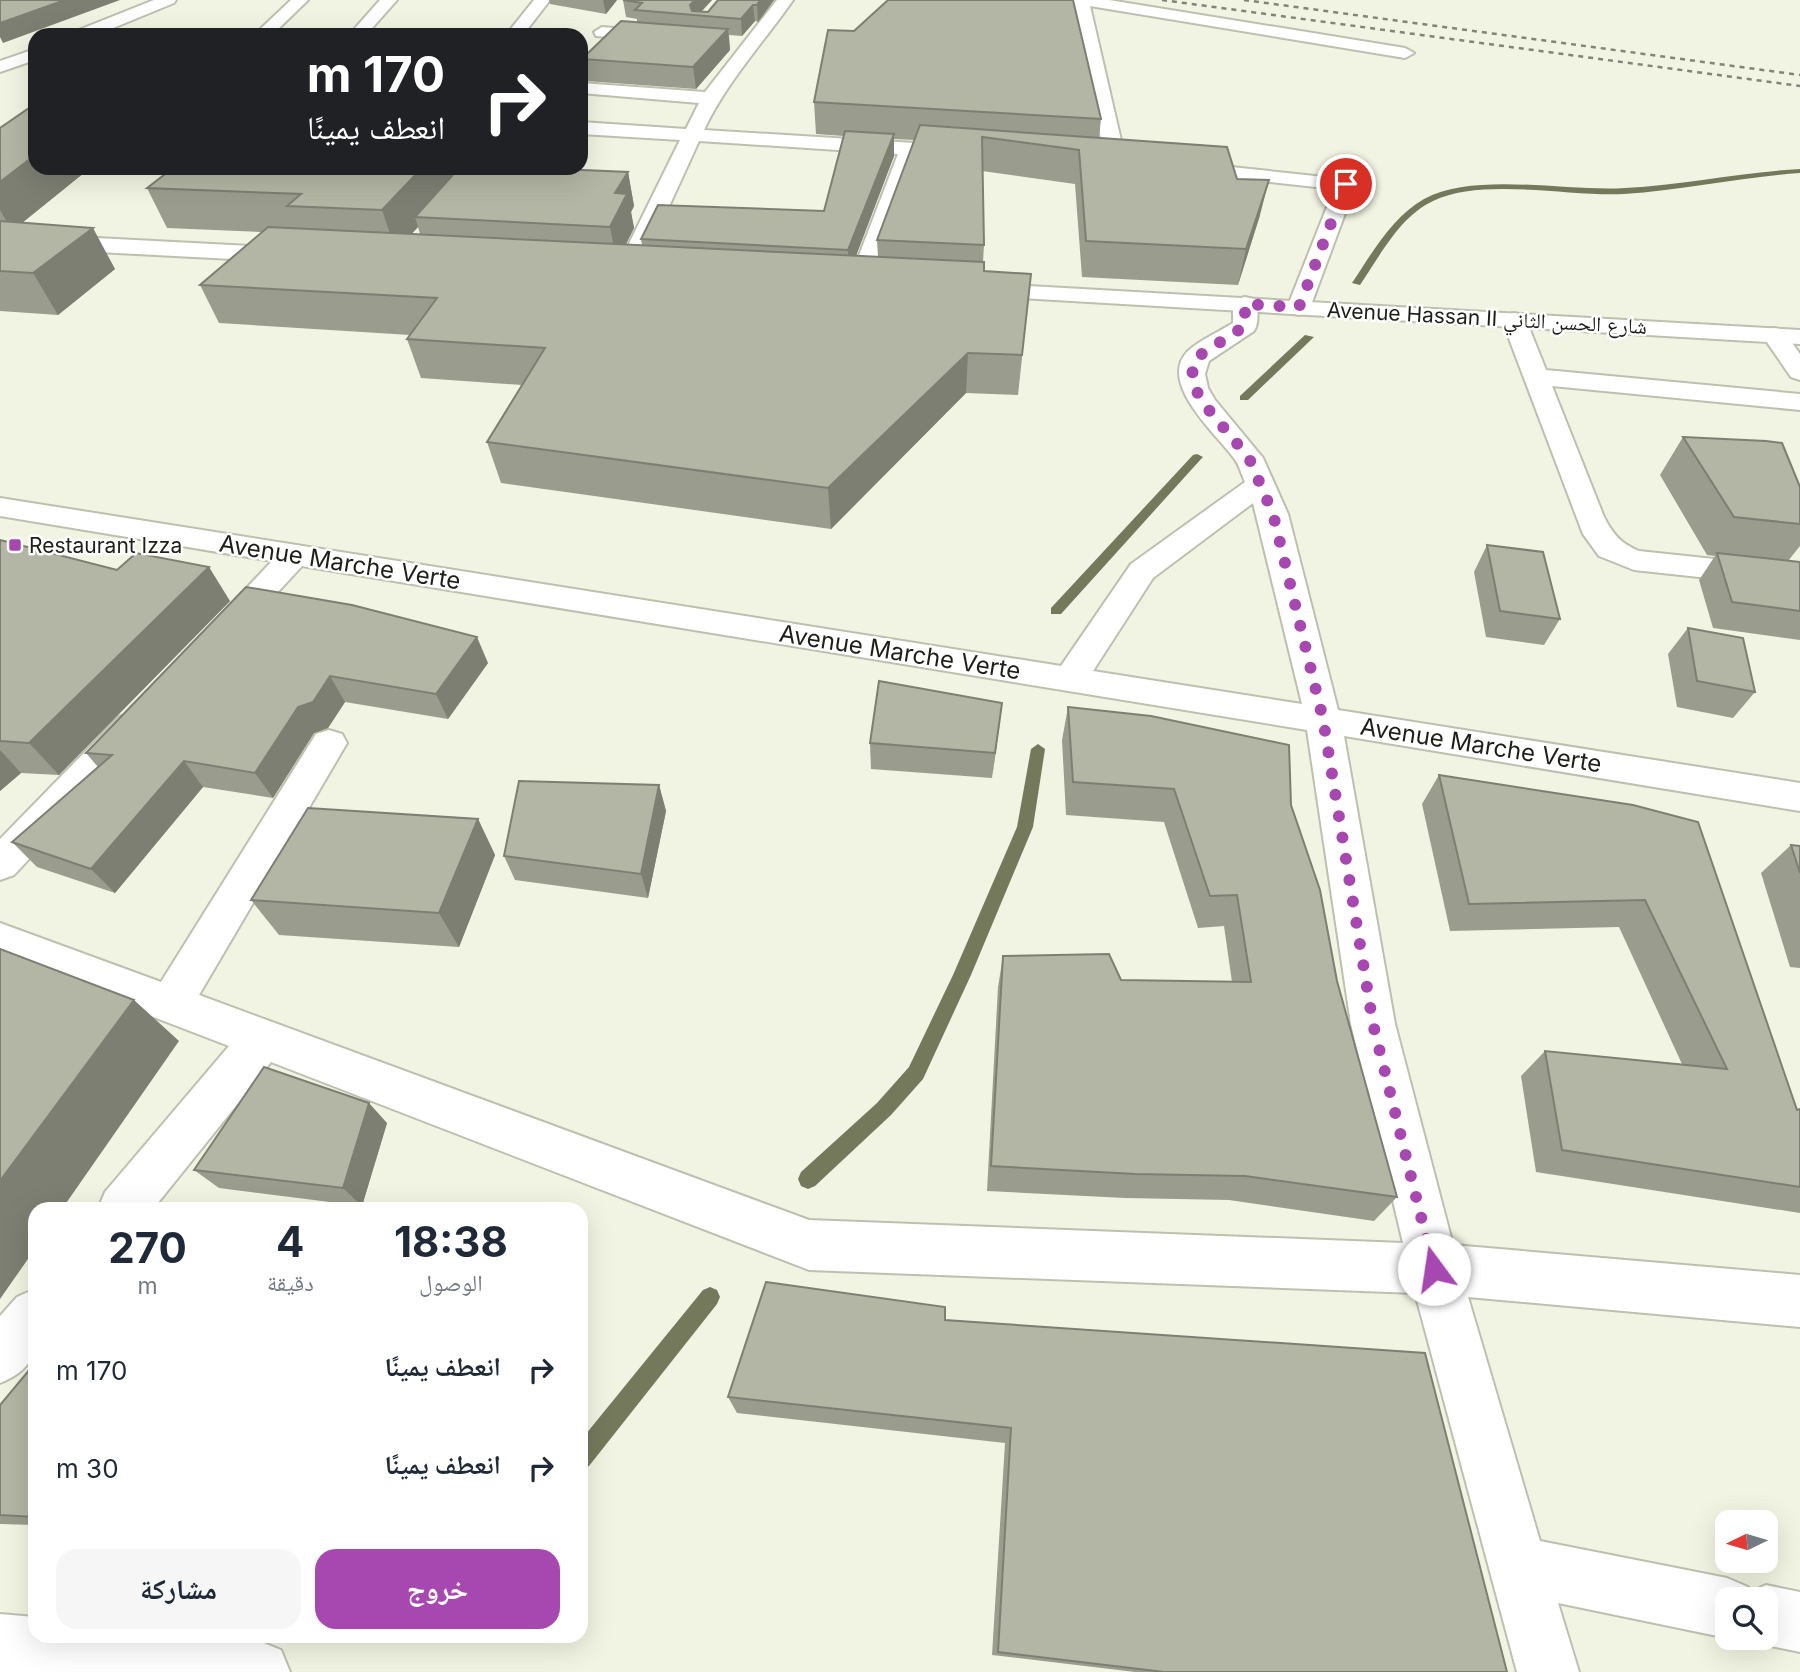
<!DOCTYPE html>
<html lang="ar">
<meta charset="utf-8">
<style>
:root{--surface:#fff;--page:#f6f6f7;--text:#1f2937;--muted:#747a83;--accent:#a748b0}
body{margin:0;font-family:Inter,"Noto Naskh Arabic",sans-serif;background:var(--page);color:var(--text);direction:rtl;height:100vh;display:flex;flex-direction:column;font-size:26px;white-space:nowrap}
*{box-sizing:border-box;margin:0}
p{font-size:23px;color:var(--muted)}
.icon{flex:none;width:38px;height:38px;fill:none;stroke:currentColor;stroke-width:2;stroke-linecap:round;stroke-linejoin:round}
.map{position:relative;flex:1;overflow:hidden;direction:ltr}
.panel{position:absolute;left:28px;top:1202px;width:560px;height:441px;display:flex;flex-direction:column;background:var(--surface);border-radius:21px;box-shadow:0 7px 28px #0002;direction:rtl}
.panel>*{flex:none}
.guide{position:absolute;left:28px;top:28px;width:560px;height:147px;border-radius:21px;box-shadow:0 7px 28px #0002;direction:rtl;background:#202124;color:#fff;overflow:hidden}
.needle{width:46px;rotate:265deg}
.buttons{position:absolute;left:1715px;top:1510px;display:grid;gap:14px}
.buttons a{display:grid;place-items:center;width:63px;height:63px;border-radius:14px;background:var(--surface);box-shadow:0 7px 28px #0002;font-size:35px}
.pin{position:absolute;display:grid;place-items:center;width:60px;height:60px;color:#fff;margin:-30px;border:4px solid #fff;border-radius:50%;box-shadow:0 2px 7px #0007}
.me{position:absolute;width:77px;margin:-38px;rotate:346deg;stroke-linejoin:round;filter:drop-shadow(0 0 5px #0008)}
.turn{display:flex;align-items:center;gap:24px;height:147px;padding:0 28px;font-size:32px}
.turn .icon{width:91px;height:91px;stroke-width:2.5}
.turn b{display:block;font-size:49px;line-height:60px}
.eta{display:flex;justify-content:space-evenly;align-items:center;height:119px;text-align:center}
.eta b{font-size:42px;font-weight:700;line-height:49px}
.primary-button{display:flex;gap:14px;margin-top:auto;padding:14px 28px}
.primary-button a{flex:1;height:80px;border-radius:21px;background:var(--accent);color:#fff;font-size:28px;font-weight:700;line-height:80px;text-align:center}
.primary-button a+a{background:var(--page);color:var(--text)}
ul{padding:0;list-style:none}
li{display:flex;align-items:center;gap:21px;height:98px;padding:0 28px}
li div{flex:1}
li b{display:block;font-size:26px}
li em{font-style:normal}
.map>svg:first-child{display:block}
</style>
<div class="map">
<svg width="1800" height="1672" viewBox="0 0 1800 1672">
<rect width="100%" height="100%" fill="#f1f4e2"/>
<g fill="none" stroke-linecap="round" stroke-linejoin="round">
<g fill="#75795c" fill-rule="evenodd">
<path d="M1800,169V173C1741,177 1683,190 1624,194C1569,197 1483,177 1433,201C1399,217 1380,256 1360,285L1352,283C1372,253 1392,217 1424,199C1475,171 1567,192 1625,188C1684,185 1741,172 1800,169Z"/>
<path d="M1305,335L1314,337L1248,400H1240V396Z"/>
<path d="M1197,454L1203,457L1201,459L1061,614H1051V608L1193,455Z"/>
<path d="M1038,744L1045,749L1033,827L971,975L923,1079L891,1115L815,1186L808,1189L801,1186L798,1179L801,1172L877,1103L909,1067L953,975L1017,827L1031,749Z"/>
<path d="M710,1287L717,1290L720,1297L717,1304L589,1466L581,1469V1440L703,1290Z"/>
</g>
<defs>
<g id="minor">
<path d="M154,0H176L174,3L96,35H74L76,31Z"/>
<path d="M291,0H308L272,35H254Z"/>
<path d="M380,0H397L366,35H349Z"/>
<path d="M534,0H550L523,35H506Z"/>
<path d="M777,0H793C763,43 726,83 704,130L963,146L970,148L973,152L970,156L963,158L918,155L872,284L868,289H852L848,284L898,154L699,141L639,272L635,277H619L615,272L680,140L581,134V122L686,129L699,103L581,93V83L705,92Z"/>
<path d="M1072,0H1109L1405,48L1414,53L1405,58L1090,6L1126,162L1123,166H1109L1106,162Z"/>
<path d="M602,27L662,32L670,37L662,42L596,36L594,32Z"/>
<path d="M35,49V60L0,72V61Z"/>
<path d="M1184,162L1353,180L1356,184L1308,313L1299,315L1290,313L1287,308L1334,189L1177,172L1174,168L1177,164Z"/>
<path d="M1245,297L1253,299C1259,307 1259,323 1254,331L1209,361L1205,374L1208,388L1215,400L1263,458L1288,514L1338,710L1800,783V811L1344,736L1395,1024L1453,1245L1800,1275V1327L1468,1297L1540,1541L1727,1578L1748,1587L1750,1592L1766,1585L1800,1592V1652L1766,1645L1749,1638H1766V1600H1727V1638L1558,1603L1579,1672H1517L1415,1293L809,1270L271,1062L153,1209H98L105,1192L229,1046L0,958V923L161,982L316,734L329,730L342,734L347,743L199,995L809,1220L1403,1243L1351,1024L1307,730L302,566L238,635L226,638L214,635L210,627L272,561L0,516V498L1061,666L1131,564L1245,482C1241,473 1239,464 1233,457C1216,434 1158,383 1187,352C1199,340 1219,332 1233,323V304L1237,299ZM1253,503L1302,704L1093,671L1153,578Z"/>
<path d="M1514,313L1523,315L1526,320L1546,370L1800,394V410L1552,386L1604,517C1613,534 1620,543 1639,551L1800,568V588L1634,570L1599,556L1583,534L1502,320L1505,315Z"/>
<path d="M1774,328L1783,330L1800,354V380L1791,377L1762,335L1765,330Z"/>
<path d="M132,713L145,717L150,726L145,735L14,875L0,880V839L119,717Z"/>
<path d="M35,1289C35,1333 48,1364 0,1383V1316L17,1297Z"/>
<path d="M0,1614L35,1617V1636H211L259,1641L281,1650L290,1672H0Z"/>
</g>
<g id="tertiary">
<path d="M0,233L292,248L300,250L303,255L300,260L292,262L0,247Z"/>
<path d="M977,283L1800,330V344L969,295L965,290L969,285Z"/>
</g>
</defs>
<use href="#minor" stroke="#bec0af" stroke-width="4"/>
<use href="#tertiary" stroke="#bec0af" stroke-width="4"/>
<use href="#minor" fill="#fff" fill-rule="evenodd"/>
<use href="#tertiary" fill="#fff" fill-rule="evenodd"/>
<g stroke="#838479" stroke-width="2.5" stroke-dasharray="5 5" stroke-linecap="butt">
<path d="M1162,0L1800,86"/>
<path d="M1244,0L1800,75"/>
</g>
</g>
<g fill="#9a9d8d" fill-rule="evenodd">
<path d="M549,0H617L606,14L550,4Z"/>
<path d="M623,0H712L701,12H708L774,0L758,22L755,21L742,36L729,35L730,50L696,89L586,81L582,59L637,22V19L626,17Z"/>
<path d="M814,102L1101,119L1099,138L1237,179L1260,215L1238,285L1082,277L1075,184L982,171L984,245L983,262L984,271L1031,274L1018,395L966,393L831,529L501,483L487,442L522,385L421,378L407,339L410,335L219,323L200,285L262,232L167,228L147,188L628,172L634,206L631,212L634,228L626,244L642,245L641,239L824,211L844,136L816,134ZM894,139L914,140L877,240L878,257L856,256L894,156ZM418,227L420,234H411Z"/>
<path d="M0,128L35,168H90L22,223L115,269L58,315L0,311Z"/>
<path d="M1683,437L1800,487V546L1788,561L1800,562V640L1713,628L1699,580L1715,556L1707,555L1660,475Z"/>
<path d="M0,540L230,601L59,775L21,773L0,791Z"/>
<path d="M1487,545L1560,619L1544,645L1486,637L1474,572Z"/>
<path d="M246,587L488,663L448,719L345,702L328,728L314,733L273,798L203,787L115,893L37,867L12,842L98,767L86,753Z"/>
<path d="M1688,628L1755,692L1733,718L1677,707L1668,654Z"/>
<path d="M1002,703L992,778L871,769L870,743Z"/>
<path d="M1068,707L1291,805L1337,981L1397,1197L1374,1221L1229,1200L1125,1198L987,1191L998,987L1003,956L1121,980L1232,982L1224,926L1198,928L1164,822L1066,815L1062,740Z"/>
<path d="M1439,775L1633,805L1797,1110L1800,1109V1213L1536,1172L1521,1076L1545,1051L1682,1064L1619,927L1450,931L1422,804Z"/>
<path d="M659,785L666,811L648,898L515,880L504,856Z"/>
<path d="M478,819L495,855L459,947L279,935L251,900Z"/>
<path d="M1791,845L1800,846V968L1790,967L1761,873Z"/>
<path d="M387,1123L362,1206L219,1188L194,1170Z"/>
<path d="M945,1320L1507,1672H1135L992,1655L1005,1443L737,1413L728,1397Z"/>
<path d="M35,1363V1525L0,1524V1405Z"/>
</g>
<g fill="#7d7f73">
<path d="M65,0H120L3,43L0,37V23Z"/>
<path d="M603,0H617L606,14Z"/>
<path d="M695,0H712L698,15H691L690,5Z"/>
<path d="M760,0H774L758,22L757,5Z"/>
<path d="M753,5L755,21L742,36L741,19Z"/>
<path d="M728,29L730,50L696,89L693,67Z"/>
<path d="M894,134V156L849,274L848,250Z"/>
<path d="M35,155V168H90L12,231L0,210V182Z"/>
<path d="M422,168H459L415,217L418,227L396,251L382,210Z"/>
<path d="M628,172L634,206L631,212L634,228L617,262L610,227L615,193Z"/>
<path d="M1269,180L1260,215L1238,285L1246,249Z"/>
<path d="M93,228L115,269L58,315L33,273Z"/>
<path d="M968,353L966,393L831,529L828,488Z"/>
<path d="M209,567L230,601L59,775L29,743Z"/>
<path d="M477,637L488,663L448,719L436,694Z"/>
<path d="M330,676L345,702L328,728L314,733L273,798L255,773L298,707Z"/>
<path d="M1002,703L999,729L992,778L995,753Z"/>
<path d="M0,750L21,773L0,791Z"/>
<path d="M184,761L203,787L115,893L91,869Z"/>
<path d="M659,785L666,811L648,898L641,874Z"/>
<path d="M478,819L495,855L459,947L439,913Z"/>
<path d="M134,1000L179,1041L62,1209H35V1249L0,1299V1181Z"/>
<path d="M369,1103L387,1123L362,1206L343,1188Z"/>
</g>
<g fill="#b3b6a4" stroke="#7d7f73" stroke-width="2">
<path d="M0,0H65L0,23Z"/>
<path d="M623,0H695L690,5L692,11L708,12L718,0H760L757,5H753L741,19L635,10L642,3Z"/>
<path d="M888,0H1073L1101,119L814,102L828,30L854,31Z"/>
<path d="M621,21L728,29L693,67L582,59Z"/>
<path d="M35,104V155L0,182V128Z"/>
<path d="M920,125L1227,147L1237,179L1269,180L1246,249L1086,241L1079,150L982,137L984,245L877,240Z"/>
<path d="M845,131L894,134L848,250L641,239L658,205L824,211Z"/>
<path d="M173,168H422L382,210L287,206L301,194L147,188Z"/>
<path d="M459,168H536L628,172L615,193L627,194L610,227L415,217Z"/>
<path d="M0,221L93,228L33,273L0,271Z"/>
<path d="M268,227L984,262V271L1031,274L1022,355L968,353L828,488L487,442L545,348L407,339L437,298L200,285Z"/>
<path d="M1683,437L1766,441L1782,443L1800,487V524L1734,517Z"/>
<path d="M0,540L117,570L136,553L209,567L29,743L0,741Z"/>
<path d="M1487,545L1543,552L1560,619L1500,611Z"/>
<path d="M1717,553L1800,562V611L1732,602Z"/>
<path d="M246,587L352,605L477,637L436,694L330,676L313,702L298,707L255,773L184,761L91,869L12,842L112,755L86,753Z"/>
<path d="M1688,628L1743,638L1755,692L1697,681Z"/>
<path d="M879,681L1002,703L995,753L870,743Z"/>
<path d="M1068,707L1151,716L1289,745L1291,805L1320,890L1337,981L1397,1197L1245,1176L1135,1174L991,1166L1003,956L1109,954L1121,980L1251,982L1237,895L1210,896L1174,789L1073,782Z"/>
<path d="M1439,775L1633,805L1698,822L1797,1110L1800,1109V1187L1562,1150L1545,1051L1727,1069L1645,900L1469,904Z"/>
<path d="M519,781L659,785L641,874L504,856Z"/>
<path d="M308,808L478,819L439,913L251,900Z"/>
<path d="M1791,845L1800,846V873Z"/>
<path d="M0,949L134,1000L0,1181Z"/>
<path d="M264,1067L369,1103L343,1188L194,1170Z"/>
<path d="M766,1282L945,1307V1320L1425,1353L1507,1672H1164L998,1652L1011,1428L728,1397Z"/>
<path d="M35,1363V1517L0,1515V1405Z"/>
</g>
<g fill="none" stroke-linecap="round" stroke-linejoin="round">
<path stroke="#a748b0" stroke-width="12" stroke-dasharray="0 21.6" d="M1346,184L1299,307L1245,304V326L1197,357L1192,374L1195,388L1203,403L1249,458L1273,514L1323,719L1373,1024L1434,1269"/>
</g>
<rect fill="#a748b0" stroke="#fff" stroke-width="2.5" x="8" y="538" width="14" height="14" rx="3.5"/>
<g text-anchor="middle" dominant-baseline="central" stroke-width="5" stroke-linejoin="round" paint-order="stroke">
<g font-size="21" fill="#1e1f19" stroke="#fff">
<text transform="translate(1487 318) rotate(3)">Avenue Hassan II شارع الحسن الثاني</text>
</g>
<g font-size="21" fill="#1e1f19" stroke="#fff" text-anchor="start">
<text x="29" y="545">Restaurant Izza</text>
</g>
<g font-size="24" fill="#1e1f19" stroke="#fff">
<text transform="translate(340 562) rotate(9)">Avenue Marche Verte</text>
<text transform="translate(900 652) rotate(9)">Avenue Marche Verte</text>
<text transform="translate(1481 745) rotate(9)">Avenue Marche Verte</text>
</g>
</g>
</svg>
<div class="buttons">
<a><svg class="needle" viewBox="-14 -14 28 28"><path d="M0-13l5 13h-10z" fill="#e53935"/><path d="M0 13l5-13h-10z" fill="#747a83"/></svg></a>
<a><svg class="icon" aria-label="search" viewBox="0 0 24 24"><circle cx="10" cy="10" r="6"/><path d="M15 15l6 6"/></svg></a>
</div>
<div class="pin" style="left:1346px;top:184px;background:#d93025"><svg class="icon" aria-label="arrive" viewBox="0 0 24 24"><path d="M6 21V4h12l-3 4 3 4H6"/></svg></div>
<svg class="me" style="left:1434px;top:1269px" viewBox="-20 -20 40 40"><circle r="19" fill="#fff"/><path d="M0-13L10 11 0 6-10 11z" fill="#a748b0"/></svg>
<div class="guide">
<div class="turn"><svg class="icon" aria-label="right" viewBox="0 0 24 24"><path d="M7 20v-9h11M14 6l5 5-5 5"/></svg><div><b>170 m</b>انعطف يمينًا</div></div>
</div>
<section class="panel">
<div class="eta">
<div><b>18:38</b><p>الوصول</p></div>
<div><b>4</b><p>دقيقة</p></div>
<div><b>270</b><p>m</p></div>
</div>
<ul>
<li><svg class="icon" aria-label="right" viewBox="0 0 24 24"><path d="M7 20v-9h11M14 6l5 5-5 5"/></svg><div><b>انعطف يمينًا</b></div><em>170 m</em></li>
<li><svg class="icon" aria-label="right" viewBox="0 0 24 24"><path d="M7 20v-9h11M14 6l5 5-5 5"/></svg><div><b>انعطف يمينًا</b></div><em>30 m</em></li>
</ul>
<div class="primary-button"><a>خروج</a><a>مشاركة</a></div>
</section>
</div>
